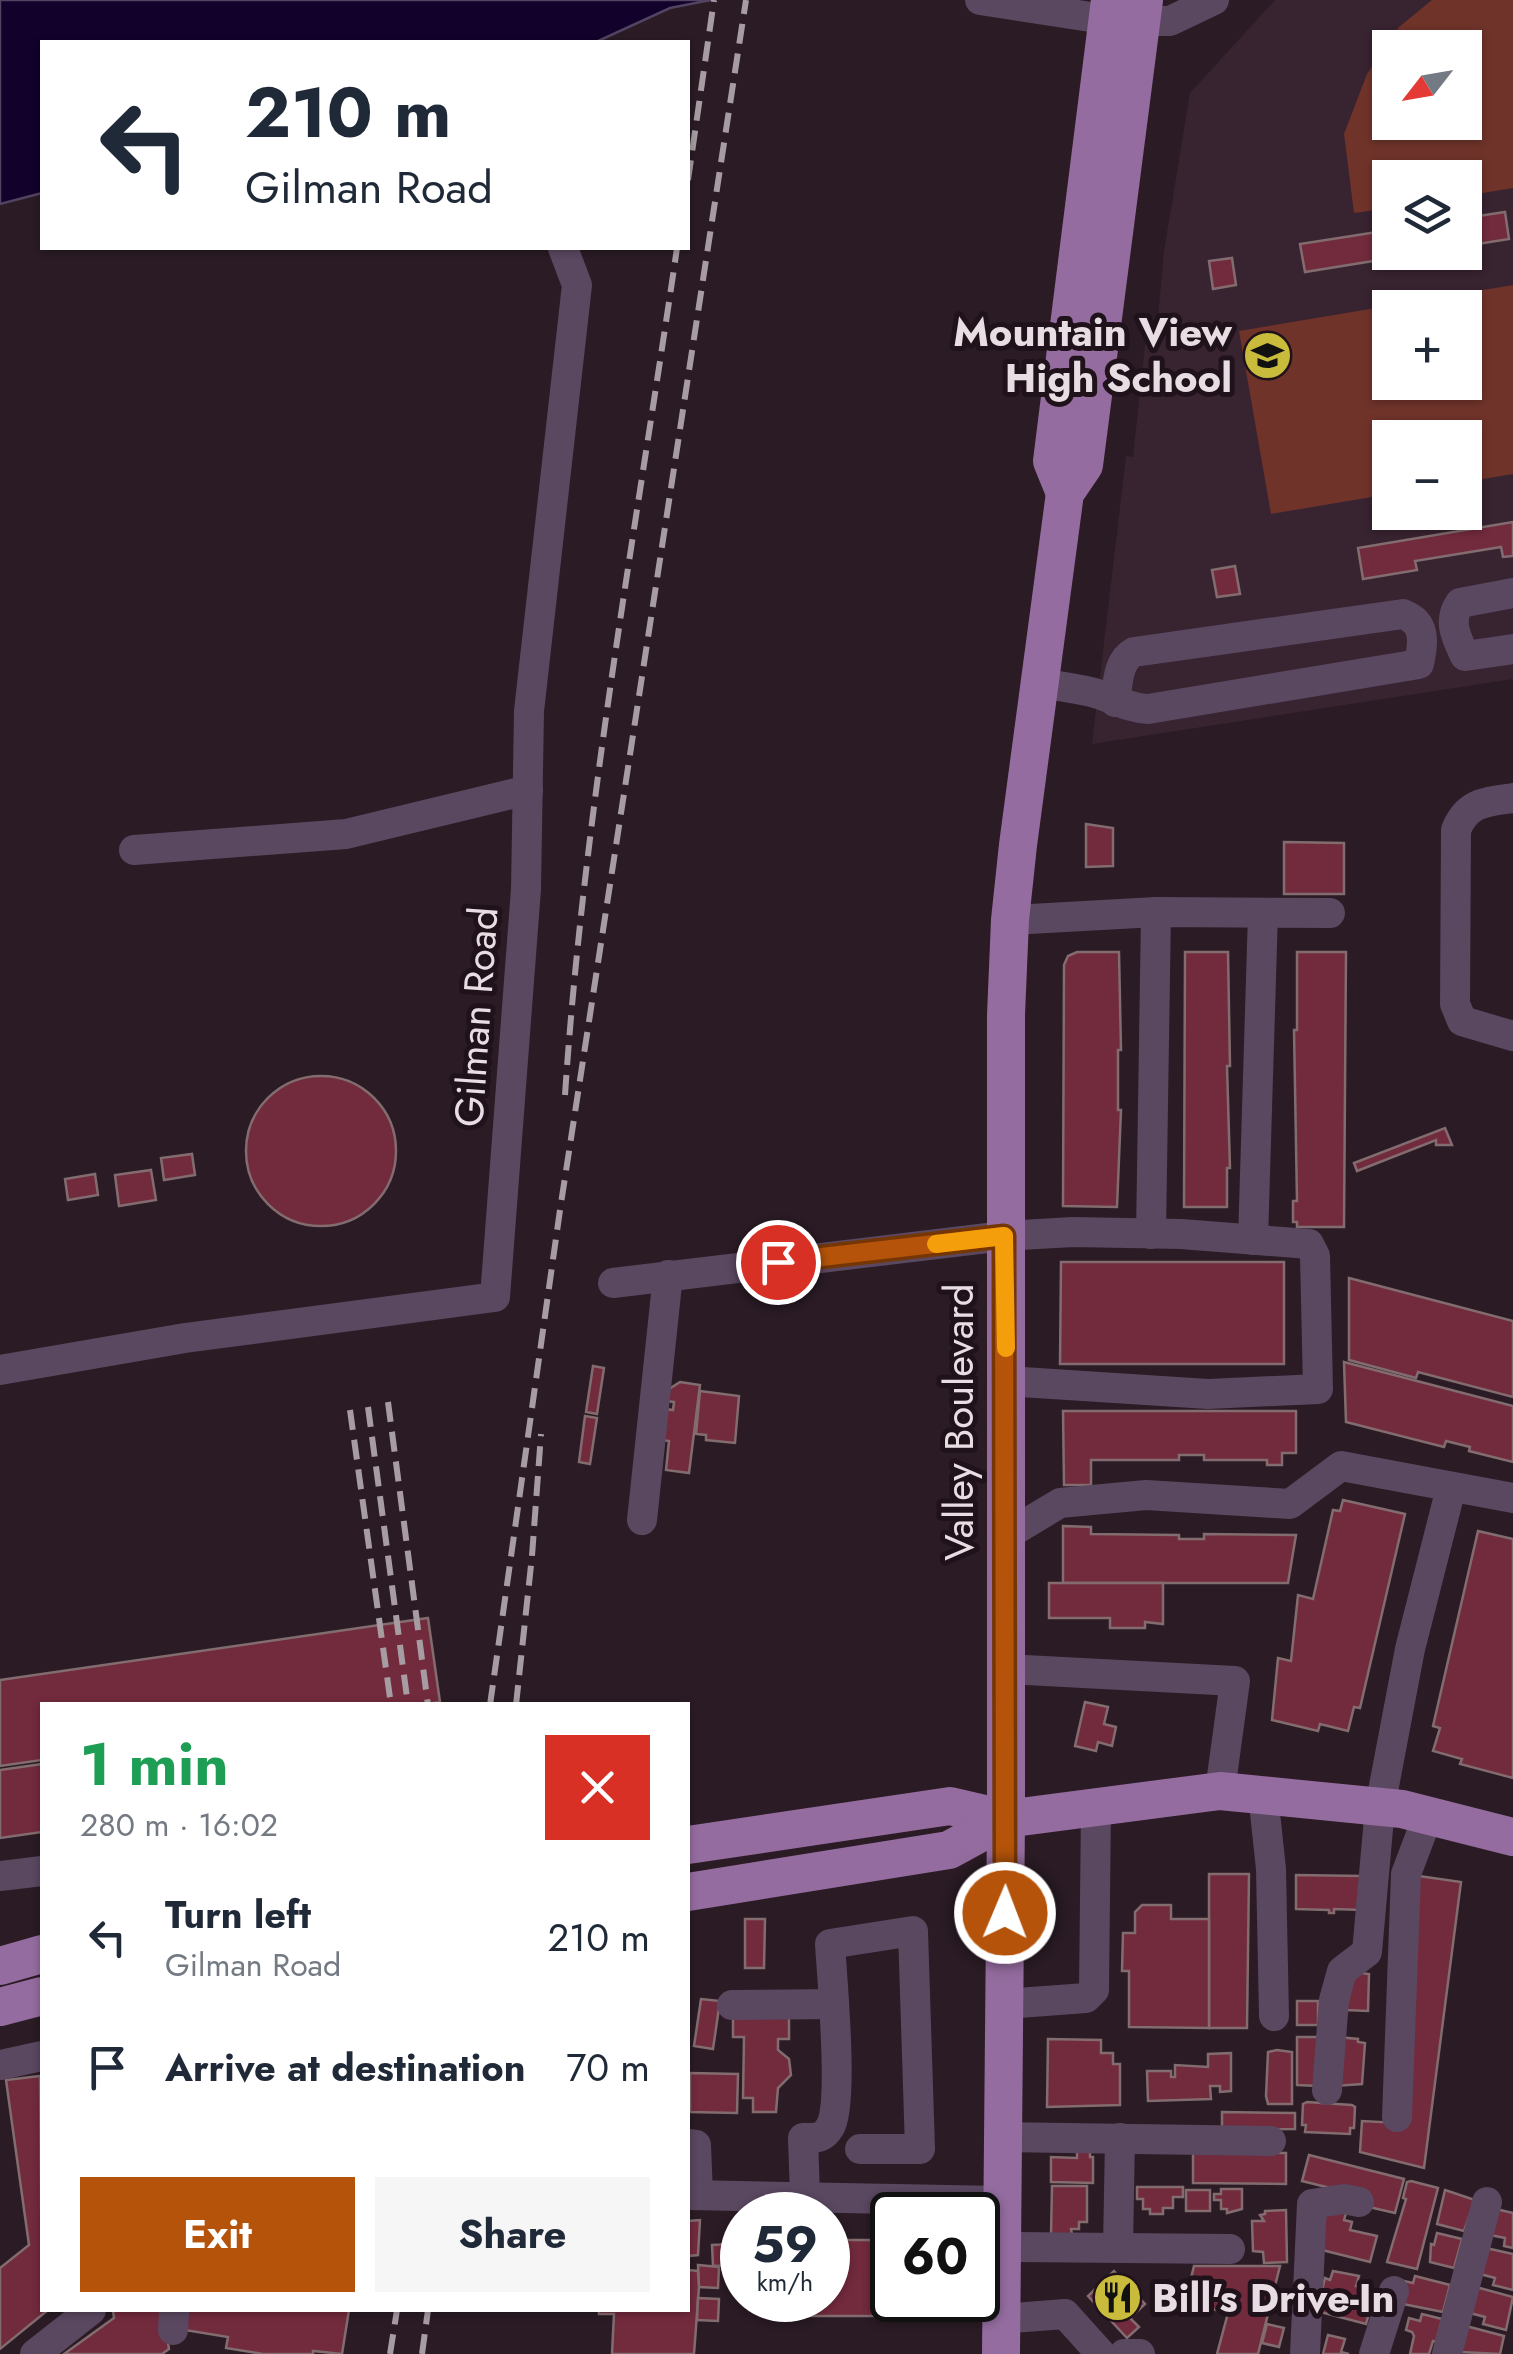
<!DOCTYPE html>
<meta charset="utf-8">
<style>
:root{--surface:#fff;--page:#f6f6f7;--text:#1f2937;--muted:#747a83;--accent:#b45309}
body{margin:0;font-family:Jost,sans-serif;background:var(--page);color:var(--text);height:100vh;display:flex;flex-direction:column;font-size:38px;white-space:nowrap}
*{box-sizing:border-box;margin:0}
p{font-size:32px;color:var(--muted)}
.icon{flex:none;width:55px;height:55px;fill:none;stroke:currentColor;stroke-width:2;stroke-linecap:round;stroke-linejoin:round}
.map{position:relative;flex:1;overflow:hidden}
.panel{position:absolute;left:40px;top:1702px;width:650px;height:610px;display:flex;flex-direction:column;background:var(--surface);border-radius:0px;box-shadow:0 2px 8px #0004}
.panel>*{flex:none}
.guide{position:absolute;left:40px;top:40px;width:650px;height:210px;border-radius:0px;box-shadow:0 2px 8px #0004;background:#fff;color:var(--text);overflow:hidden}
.needle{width:65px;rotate:239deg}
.controls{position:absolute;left:1372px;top:30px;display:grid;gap:20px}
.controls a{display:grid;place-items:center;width:110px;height:110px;border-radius:0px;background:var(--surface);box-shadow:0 2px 8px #0004;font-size:50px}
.speed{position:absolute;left:720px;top:2192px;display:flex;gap:20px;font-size:50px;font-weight:700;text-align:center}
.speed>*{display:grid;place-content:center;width:130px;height:130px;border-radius:50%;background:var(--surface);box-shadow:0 2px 8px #0004;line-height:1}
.speed small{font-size:25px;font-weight:400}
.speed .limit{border:5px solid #111;border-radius:15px;background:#fff;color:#111}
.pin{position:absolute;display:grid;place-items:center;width:85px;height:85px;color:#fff;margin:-42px;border:5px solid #fff;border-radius:50%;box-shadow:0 2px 10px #0007}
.me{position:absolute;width:110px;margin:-55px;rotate:1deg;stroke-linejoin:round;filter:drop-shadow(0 0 8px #0008)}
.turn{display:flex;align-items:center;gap:35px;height:210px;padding:0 40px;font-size:45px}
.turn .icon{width:130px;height:130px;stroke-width:2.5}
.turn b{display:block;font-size:70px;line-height:85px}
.round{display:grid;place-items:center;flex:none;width:105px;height:105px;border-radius:0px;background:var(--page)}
.overview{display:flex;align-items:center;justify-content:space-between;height:170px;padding:0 40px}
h1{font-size:60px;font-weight:700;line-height:75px;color:#1e9e55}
.cta{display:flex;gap:20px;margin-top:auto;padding:20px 40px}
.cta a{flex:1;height:115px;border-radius:0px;background:var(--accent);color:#fff;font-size:40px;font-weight:700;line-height:115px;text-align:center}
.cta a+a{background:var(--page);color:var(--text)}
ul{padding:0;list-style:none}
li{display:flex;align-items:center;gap:30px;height:130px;padding:0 40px}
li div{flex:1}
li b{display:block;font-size:38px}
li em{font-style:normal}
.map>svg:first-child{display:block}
</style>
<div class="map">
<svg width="1513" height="2354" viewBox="0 0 1513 2354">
<rect width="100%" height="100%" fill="#2a1b24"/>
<path fill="#382330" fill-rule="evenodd" d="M1275,0H1513V679L1092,744L1126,456L1133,457L1147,327H1157L1164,251L1190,93ZM1390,48H1465V122H1390ZM1390,178H1465V252H1390ZM1390,308H1465V382H1390ZM1390,438H1465V512H1390Z"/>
<g fill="#6f332a" fill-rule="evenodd">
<path d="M1432,0H1513V188L1465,196V178H1390V208L1354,213L1344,134L1367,74L1399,27ZM1390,48H1465V122H1390Z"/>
<path d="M1513,285V474L1465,482V438H1390V494L1271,514L1239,331ZM1390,308H1465V382H1390Z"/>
</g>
<path fill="#11012b" stroke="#524362" stroke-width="2.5" d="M0,0H711L670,8L596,42H42V193L0,204Z"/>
<g fill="#722a3d" stroke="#826c6f" stroke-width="2.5">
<path d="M1505,212L1509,239L1465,246V218Z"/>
<path d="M1390,230V252H1429L1305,272L1300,244Z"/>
<path d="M1232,258L1236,285L1213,289L1209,261Z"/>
<path d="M1513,522V556L1503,557L1501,547L1415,561L1417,570L1363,579L1358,548Z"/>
<path d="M1235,566L1240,594L1217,597L1212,570Z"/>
<path d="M1086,824L1113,828V866L1086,867Z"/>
<path d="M1284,842L1344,843V894H1284Z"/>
<path d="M1077,952H1119L1121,1050H1118V1110H1121L1117,1207L1063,1206L1064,965L1068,956Z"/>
<path d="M1185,952H1228L1230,1066H1227L1230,1168H1227V1207H1184Z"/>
<path d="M1297,952H1346L1344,1227H1297V1222H1293V1201H1297L1294,1030H1297Z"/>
<circle cx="321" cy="1151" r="75"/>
<path d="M1445,1128L1452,1145H1436V1140L1357,1171L1354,1163Z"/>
<path d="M192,1154L195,1175L164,1180L161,1158Z"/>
<path d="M151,1170L156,1200L119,1206L115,1175Z"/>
<path d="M95,1174L98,1195L68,1200L65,1179Z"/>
<path d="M1061,1262H1284V1364H1060Z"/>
<path d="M1349,1278L1513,1321V1397L1418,1372L1416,1378L1349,1360Z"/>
<path d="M1344,1362L1513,1406V1462L1469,1451L1470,1447L1446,1441L1444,1447L1346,1422Z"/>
<path d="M593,1366L604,1368L597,1414L586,1412Z"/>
<path d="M680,1382L700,1385L689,1473L666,1470L669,1441L661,1440L665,1409L673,1410L674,1402L667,1401L669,1389Z"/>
<path d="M700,1391L739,1396L735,1443L706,1440V1435L696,1434Z"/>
<path d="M1063,1411H1296V1453H1282V1465H1267V1460H1204V1455H1179V1460H1091V1485H1064Z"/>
<path d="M585,1416L597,1418L590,1464L579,1462Z"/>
<path d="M1343,1500L1405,1514L1360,1708L1354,1707L1348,1731L1320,1724L1318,1731L1272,1720L1278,1658L1291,1661L1298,1595L1313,1599L1333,1510L1340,1511Z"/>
<path d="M1063,1526L1091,1527V1534L1179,1535V1539H1204V1534L1296,1535L1288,1583H1063Z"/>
<path d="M1478,1531L1513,1539V1778L1460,1764L1462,1759L1433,1751L1440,1728L1433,1726Z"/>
<path d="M1049,1583H1163V1624L1145,1622V1628H1110V1618H1049Z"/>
<path d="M428,1618L440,1702L421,1705H42V1760L0,1766V1680Z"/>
<path d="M1085,1702L1108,1707L1104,1724L1116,1727L1112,1746L1098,1742L1096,1751L1075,1746Z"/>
<path d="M42,1764V1832L0,1838V1770Z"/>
<path d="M1209,1874H1249L1247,2028H1209Z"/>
<path d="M1296,1875L1362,1876L1361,1910L1334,1909V1913H1329V1910L1296,1909Z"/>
<path d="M1419,1876L1461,1882L1424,2168L1360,2152L1362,2121L1399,2123Z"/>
<path d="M1142,1905H1171V1919H1209V2028L1129,2027V1971H1122L1123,1933H1135V1912Z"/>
<path d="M745,1919H765L764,1968H745Z"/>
<path d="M1354,1972L1369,1974L1368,2011L1346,2010Z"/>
<path d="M701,1999L720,2001L713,2049L694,2046Z"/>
<rect x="1297" y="2001" width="21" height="24"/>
<path d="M733,2013L789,2014V2039H778V2050L789,2059L791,2075L778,2088L776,2112H753V2098H743L744,2037H733Z"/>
<path d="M1297,2037H1318V2086L1297,2085Z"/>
<path d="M1338,2037L1358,2039V2042L1365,2043L1362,2084L1335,2086Z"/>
<path d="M1048,2039L1101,2040V2053H1113V2064H1120V2105L1047,2107Z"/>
<path d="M1277,2050L1292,2052V2104H1268L1266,2096L1268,2052Z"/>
<path d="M1231,2053V2091L1220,2092V2086H1210L1211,2099L1148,2101L1147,2071H1171V2077H1175V2065L1208,2067V2054Z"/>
<path d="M690,2073L738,2074L737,2113L690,2112Z"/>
<path d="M40,2076L42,2310H48L0,2349V2268L29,2245L6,2080Z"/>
<path d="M1307,2102L1352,2105L1355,2107L1354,2128H1350V2134L1305,2132L1306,2125H1302L1303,2104Z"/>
<path d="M1222,2112L1295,2113V2129L1222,2130Z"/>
<path d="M1077,2151H1090V2157H1093V2183L1051,2182V2157L1077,2158Z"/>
<path d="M1193,2152L1286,2153V2184L1193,2183Z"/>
<path d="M1309,2155L1404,2179L1395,2213L1369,2207L1371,2198L1302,2181Z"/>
<path d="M1411,2181L1438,2188L1417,2269L1387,2262L1406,2199L1403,2198L1407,2182Z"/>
<path d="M1052,2186H1087V2222H1079V2229H1071L1072,2235H1051Z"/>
<path d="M1137,2187H1183V2197H1173V2208H1163V2214H1150V2209H1143V2199H1137Z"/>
<path d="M1221,2189H1242V2209L1227,2213V2209H1221V2200H1214V2194H1221Z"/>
<rect x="1186" y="2190" width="24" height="21"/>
<path d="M1445,2190L1475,2200L1464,2231L1437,2224Z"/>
<path d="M1326,2205L1347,2210L1344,2220L1352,2222L1350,2230L1377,2236L1370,2262L1314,2248Z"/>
<path d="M1496,2209L1513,2213V2248L1504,2246L1505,2238L1490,2235Z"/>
<path d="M1286,2210L1287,2262L1264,2263L1263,2252L1253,2251L1252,2221H1264L1260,2215L1265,2214V2211Z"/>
<path d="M700,2220L698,2255L688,2256V2221Z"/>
<path d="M1437,2233L1462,2239L1454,2268L1430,2262L1431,2244L1434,2245Z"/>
<path d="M828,2240H892L893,2316H809V2300H828Z"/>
<path d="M732,2244L733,2265L713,2266L712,2245Z"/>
<path d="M1486,2248L1513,2254V2290L1493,2285L1495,2278L1480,2274Z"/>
<path d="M698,2265L719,2267L718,2288L699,2287Z"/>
<path d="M1194,2266H1280L1258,2354H1217L1228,2313L1185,2302Z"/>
<path d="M688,2270L698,2271L699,2287L694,2354H612L614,2314H599V2310H688Z"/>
<path d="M1114,2271L1145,2304L1130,2318L1139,2327L1127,2338L1088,2296Z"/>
<path d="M1333,2271L1359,2276L1356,2286L1375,2291L1366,2324L1317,2311L1325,2278L1330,2280Z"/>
<path d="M1415,2276L1450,2285L1443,2312L1398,2303L1404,2281L1413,2283Z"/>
<path d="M1476,2287L1513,2297L1506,2330L1483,2324L1485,2317L1470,2313Z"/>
<path d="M698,2298L719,2299L718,2321L697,2320Z"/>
<path d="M113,2310H163L169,2349L162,2354H64L114,2318Z"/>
<path d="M188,2310H349L342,2354L313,2351V2354H263L226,2348L228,2337L185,2330Z"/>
<path d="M1422,2314L1442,2319L1436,2342L1433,2341L1429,2354H1410L1414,2336L1412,2332L1406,2330L1409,2318L1420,2321Z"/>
<path d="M1267,2324L1284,2328L1279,2347L1262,2343Z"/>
<path d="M1466,2326L1504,2336L1500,2354L1460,2352Z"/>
<path d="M1328,2335L1345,2339L1341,2352L1349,2354H1323Z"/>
</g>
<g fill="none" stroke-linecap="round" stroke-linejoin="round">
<g stroke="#5a4760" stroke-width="30">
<path d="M980,0L1110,20"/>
<path d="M1140,21H1170L1214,0"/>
<path d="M1513,593L1460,603C1447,621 1457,639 1465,656L1513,649"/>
<path d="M1040,683C1057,686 1074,688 1091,692C1111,697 1127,708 1148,709L1419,664C1423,643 1427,623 1403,614L1134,652C1117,661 1118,685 1115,702"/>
<path d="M1513,798C1486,802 1467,802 1456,830L1455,1004L1462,1021L1513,1036"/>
<path d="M134,850L346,834L528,790"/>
<path d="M1010,920L1156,912L1330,913"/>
<path d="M1151,1234L1156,912"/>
<path d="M1253,1240L1263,913"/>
<path d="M613,1283L1004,1236L1073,1232L1181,1234L1309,1244L1315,1256L1318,1389L1208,1394L1006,1381"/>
<path d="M0,1370L185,1338L495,1297L526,889L529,711L577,285L563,248"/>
<path d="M642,1520L668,1275"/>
<path d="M1005,1536L1060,1503L1146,1495L1290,1504L1341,1466L1513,1498"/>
<path d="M1005,1669L1235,1681L1220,1791"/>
<path d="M1263,1794L1271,1869L1274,2016"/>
<path d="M0,1876L42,1871"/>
<path d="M1004,2004L1086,1998L1094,1990L1096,1807"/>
<path d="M732,2005L834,2004"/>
<path d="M0,2065L42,2056"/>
<path d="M1327,2090L1334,2000L1342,1971L1367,1952L1380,1807L1410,1649L1451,1488"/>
<path d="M1397,2117L1406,1874L1428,1816"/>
<path d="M1003,2137L1271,2141"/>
<path d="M688,2144L696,2145L698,2194"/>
<path d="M688,2195L1002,2201"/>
<path d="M805,2196L803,2138C816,2138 823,2139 830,2127C844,2104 832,1977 830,1944L913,1931L920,2149H860"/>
<path d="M1002,2247L1230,2249"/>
<path d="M1118,2248L1120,2138"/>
<path d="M1001,2319L1065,2314L1101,2354"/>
<path d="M173,2330L174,2310"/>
<path d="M35,2354L91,2310"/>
<path d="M1124,2354H1140"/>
<path d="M1305,2354L1312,2204L1344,2199L1359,2202"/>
<path d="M1374,2354L1394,2291"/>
<path d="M1447,2354L1487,2202"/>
</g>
<g stroke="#946c9f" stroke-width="38">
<path d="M1065,493L1052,461L1110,0"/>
<path d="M688,1845L950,1806L1006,1819L1220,1791L1402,1809L1513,1837"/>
<path d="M688,1892L949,1850L1006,1819"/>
<path d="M0,1966L42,1954"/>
<path d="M0,2007L42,1996"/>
<path d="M1001,2354L1006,1819V1015L1010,920L1018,845L1065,493L1084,465L1144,0"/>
</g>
<g stroke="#a89ca3" stroke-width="6" stroke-dasharray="20 10" stroke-linecap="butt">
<path d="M688,180L714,0"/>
<path d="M565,1095C584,811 636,529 677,248"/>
<path d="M388,1402L428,1705"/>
<path d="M368,1407L408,1705"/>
<path d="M350,1410L391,1705"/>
<path d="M490,1705L560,1210L746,0"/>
<path d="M516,1705L532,1556L541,1434"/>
<path d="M390,2354L397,2310"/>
<path d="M422,2354L428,2310"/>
</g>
</g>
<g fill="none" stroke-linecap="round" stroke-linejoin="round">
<defs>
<path id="route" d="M778,1262L1004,1236L1005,1913"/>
</defs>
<use href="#route" stroke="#753606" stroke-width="25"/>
<use href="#route" stroke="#b45309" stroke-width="18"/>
<path stroke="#f59e0b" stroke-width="18" d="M936,1244L1004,1236L1006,1348"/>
</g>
<defs>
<symbol id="school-disc" viewBox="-11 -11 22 22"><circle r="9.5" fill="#c9bb3b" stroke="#20121a"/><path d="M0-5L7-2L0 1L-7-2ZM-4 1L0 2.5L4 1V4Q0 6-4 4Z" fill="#111"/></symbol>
<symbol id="restaurant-disc" viewBox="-11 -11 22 22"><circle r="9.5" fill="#c9bb3b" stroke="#20121a"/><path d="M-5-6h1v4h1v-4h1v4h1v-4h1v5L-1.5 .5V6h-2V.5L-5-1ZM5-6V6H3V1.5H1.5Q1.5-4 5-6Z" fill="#111"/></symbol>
</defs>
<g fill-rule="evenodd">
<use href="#school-disc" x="1240" y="328" width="55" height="55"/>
<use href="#restaurant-disc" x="1090" y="2270" width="55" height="55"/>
</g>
<g text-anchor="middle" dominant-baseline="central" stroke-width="10" stroke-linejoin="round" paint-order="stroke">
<g font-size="40" font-weight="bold" fill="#e8dde3" stroke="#20121a" text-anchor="end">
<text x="1232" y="332">Mountain View<tspan x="1232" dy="46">High School</tspan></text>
<text x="1152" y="2298" text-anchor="start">Bill's Drive-In</text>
</g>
<g font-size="40" fill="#e8dde3" stroke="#20121a">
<text transform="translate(476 1017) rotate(-86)">Gilman Road</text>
<text transform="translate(959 1422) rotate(-90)">Valley Boulevard</text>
</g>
</g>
</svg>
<div class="controls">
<a><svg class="needle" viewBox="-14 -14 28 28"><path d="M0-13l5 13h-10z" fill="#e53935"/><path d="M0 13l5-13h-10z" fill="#747a83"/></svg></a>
<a><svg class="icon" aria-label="layers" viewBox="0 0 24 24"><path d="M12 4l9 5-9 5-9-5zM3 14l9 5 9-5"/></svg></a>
<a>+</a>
<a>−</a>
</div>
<div class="speed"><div>59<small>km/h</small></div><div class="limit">60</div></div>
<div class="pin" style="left:778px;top:1262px;background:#d93025"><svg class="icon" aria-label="arrive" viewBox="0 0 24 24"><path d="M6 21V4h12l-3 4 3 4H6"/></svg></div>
<svg class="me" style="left:1005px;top:1913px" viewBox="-20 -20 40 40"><circle r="17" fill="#b45309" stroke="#fff" stroke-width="3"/><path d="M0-11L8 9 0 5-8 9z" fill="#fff"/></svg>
<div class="guide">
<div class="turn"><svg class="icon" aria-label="left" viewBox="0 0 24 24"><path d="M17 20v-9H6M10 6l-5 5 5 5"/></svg><div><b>210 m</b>Gilman Road</div></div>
</div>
<section class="panel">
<div class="overview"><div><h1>1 min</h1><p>280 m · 16:02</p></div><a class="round" style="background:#d93025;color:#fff"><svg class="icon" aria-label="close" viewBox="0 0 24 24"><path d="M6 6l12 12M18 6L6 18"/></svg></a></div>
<ul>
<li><svg class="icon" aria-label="left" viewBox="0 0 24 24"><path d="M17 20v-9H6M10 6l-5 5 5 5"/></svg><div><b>Turn left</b><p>Gilman Road</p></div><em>210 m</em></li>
<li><svg class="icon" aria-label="arrive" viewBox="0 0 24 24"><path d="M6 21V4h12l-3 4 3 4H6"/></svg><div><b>Arrive at destination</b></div><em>70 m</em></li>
</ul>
<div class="cta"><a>Exit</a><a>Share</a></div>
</section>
</div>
